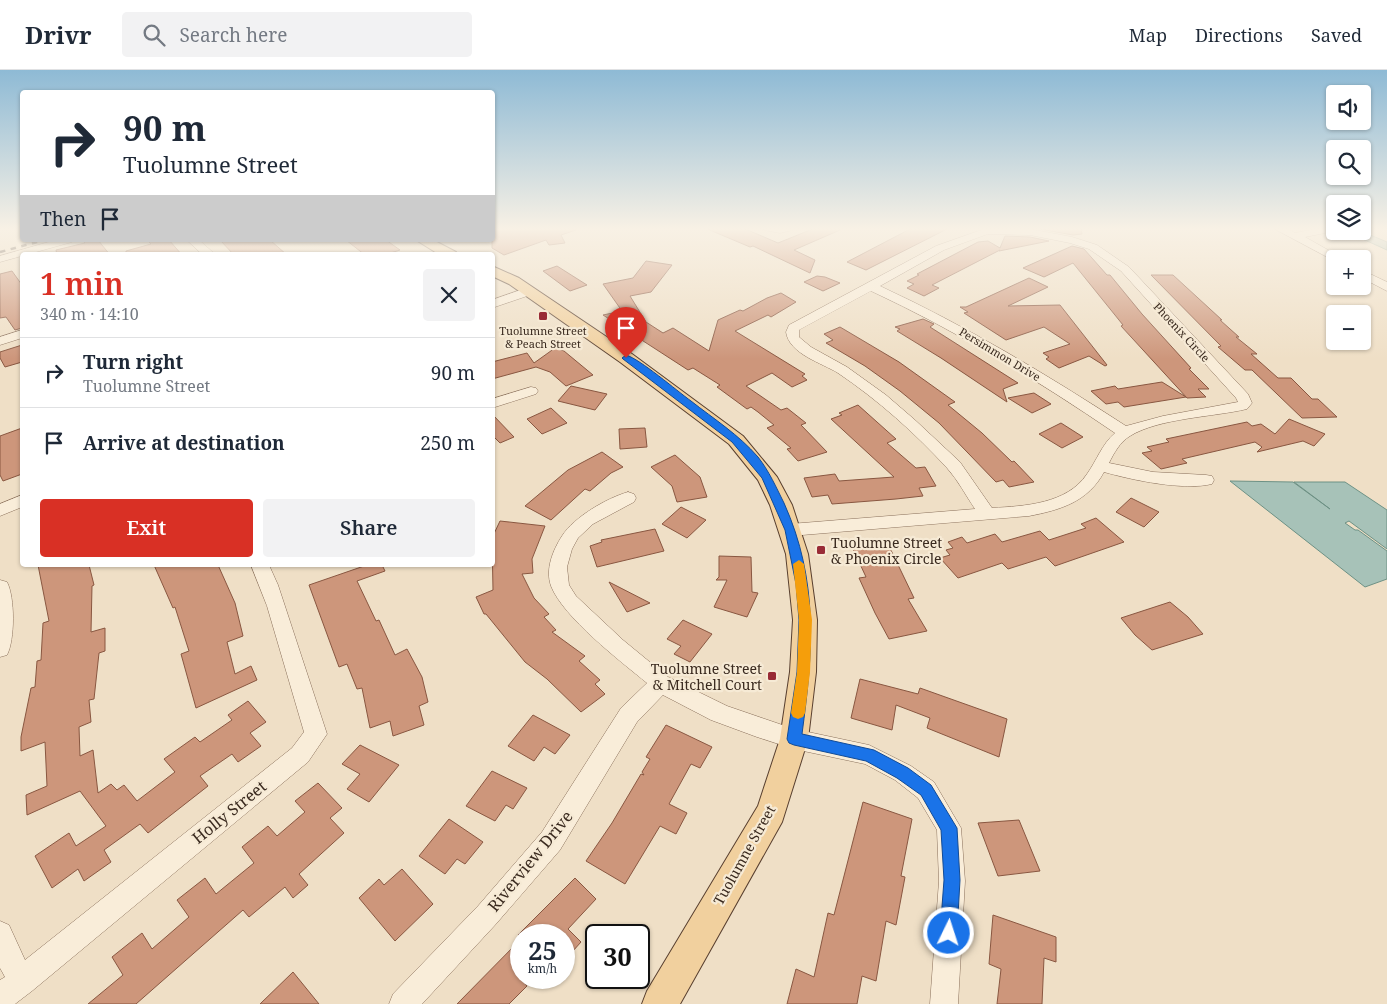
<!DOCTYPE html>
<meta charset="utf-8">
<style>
:root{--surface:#fff;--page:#f2f2f3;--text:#1f2937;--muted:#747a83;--line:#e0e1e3;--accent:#d93025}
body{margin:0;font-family:"Noto Serif",serif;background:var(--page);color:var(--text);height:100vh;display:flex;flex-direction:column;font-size:19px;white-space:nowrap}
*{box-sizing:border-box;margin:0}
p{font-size:16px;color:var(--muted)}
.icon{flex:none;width:28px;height:28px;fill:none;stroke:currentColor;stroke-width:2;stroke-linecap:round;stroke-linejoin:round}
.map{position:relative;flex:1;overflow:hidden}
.details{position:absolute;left:20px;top:182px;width:475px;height:315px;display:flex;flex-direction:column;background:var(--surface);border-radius:5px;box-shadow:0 1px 4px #0004}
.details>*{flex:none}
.hud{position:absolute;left:20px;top:20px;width:475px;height:152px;border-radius:5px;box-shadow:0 1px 4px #0004;background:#fff;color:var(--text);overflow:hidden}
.fabs{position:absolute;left:1326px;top:15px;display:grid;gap:10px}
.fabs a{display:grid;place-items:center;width:45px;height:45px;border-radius:5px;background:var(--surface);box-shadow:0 1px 4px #0004;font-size:25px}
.speed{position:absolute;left:510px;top:854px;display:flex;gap:10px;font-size:25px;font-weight:700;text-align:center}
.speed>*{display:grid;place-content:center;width:65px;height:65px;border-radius:50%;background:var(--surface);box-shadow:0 1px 4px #0004;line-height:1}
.speed small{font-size:12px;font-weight:400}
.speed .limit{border:2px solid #111;border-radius:8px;background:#fff;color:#111}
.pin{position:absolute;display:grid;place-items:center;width:42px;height:42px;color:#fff;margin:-51px -21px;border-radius:50% 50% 50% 0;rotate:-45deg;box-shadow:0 0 5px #0007}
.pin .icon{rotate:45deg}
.me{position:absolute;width:55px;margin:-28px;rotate:4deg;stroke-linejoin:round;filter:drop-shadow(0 0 4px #0008)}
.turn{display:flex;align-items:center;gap:18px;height:105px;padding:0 20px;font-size:22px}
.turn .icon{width:65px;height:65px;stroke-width:2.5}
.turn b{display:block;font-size:35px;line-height:42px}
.then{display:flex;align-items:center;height:48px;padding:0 20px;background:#0003;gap:10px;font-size:19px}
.round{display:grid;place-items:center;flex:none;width:52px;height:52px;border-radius:5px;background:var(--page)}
.head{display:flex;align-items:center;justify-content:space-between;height:85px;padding:0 20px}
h1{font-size:30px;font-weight:600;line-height:38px;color:var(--accent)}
.cta{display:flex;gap:10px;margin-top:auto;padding:10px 20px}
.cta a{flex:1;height:58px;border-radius:5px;background:var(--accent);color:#fff;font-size:20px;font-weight:600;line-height:58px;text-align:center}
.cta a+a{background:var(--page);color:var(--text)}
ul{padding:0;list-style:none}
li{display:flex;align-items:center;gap:15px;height:70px;padding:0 20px;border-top:1px solid var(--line)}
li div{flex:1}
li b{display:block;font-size:19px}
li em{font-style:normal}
header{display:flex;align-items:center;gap:30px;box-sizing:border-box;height:70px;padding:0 25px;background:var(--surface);border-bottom:1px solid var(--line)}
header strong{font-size:24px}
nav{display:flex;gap:28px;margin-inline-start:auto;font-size:18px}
.search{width:350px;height:45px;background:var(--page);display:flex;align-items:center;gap:12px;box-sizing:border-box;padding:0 18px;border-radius:5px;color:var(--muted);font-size:19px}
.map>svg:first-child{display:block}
</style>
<header>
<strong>Drivr</strong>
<div class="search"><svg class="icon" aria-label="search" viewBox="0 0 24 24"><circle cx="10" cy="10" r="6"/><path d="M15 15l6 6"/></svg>Search here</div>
<nav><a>Map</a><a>Directions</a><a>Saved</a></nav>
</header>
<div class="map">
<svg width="1387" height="934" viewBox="0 0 1387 934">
<rect width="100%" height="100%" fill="#efdfc6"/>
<g fill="#a7c2b8" stroke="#6d9185">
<path d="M1345,161H1361L1387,172V180Z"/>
<path d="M1230,411L1293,412L1330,439L1294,412H1345L1387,440V479L1349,451L1345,453L1355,460H1358L1387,481V509L1365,517Z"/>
</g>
<g fill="#cd967b" stroke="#895741">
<path d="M492,158H576V160L561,165L565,173L549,175L546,170L504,185L492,178Z"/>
<path d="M705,158H743L778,173L815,158H839L840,160L794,180L815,190L810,203L753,176L750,177Z"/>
<path d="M912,158H949L866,200L847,192Z"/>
<path d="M1034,158H1081L1082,164L1073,165Z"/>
<path d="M1005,166L1030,167L1049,171L999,181L1000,180L932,215L939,218L924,226L907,218L914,214L907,211L919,205L917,204L978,172L988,171L1000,178Z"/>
<path d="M82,170H98L110,185H57L56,180L85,173Z"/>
<path d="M147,170H169L182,185H126V181L151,174Z"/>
<path d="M220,170H270L287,185H234Z"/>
<path d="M346,170H386L400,180L384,185H365Z"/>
<path d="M1072,176L1084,179L1107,205H1110L1142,244L1191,298L1189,299L1209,319H1198L1206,327L1187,328L1121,256L1123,255L1073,193L1044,207L1023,198Z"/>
<path d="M646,191L672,195L651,222L630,226L646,252L663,263L673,258L709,281L718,250L740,240L743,241L767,228L781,223L796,232L771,247L768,245L735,261L805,304L802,306L807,310L792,317L772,303L746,316L781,340L787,338L806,353L801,355L827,382L798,391L787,379L791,378L767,358L774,355L758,342L751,337L747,339L717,317L720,315L693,298L688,300L603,245L622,241L603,214L633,208Z"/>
<path d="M557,196L587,215L570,221L543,201Z"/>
<path d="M12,201L22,215V258L15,260L6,247L0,248V204Z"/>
<path d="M1151,205H1173L1222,250H1220L1239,267H1236L1257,284H1251L1278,308H1291L1312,329H1318L1337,347L1302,348L1252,300H1245L1218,277L1221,276Z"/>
<path d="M817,206L825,207L840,213L823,221L804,212Z"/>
<path d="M1029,208L1048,217L1008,236L1060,235L1107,295L1105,296L1089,286L1059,298L1046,289L1049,287L1043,283L1070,274L1044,257L1006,270L964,243L968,242L960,237H966Z"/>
<path d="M923,249L934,254L930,257L1018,313L1003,319L1007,332L941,288L897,261L900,259L895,257Z"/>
<path d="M840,257L899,292L955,332L948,335L982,363L1012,392L1014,391L1034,412L1009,417L1003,410L996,412L939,353L900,321L865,296L826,273L833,270L824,264Z"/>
<path d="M22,275V292L5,297L0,288V282Z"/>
<path d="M555,278L564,281L593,305L566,316L550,302L536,297L492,309V292L527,283L534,293Z"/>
<path d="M1162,312L1186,327L1124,337L1118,332L1106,334L1091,321L1115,316L1118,319Z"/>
<path d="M571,316L607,324L595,340L558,331Z"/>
<path d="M1034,323L1051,334L1032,343L1008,328Z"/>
<path d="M858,335L896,369L887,373L916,398L925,397L936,416L919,418L923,426L896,429L832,434L828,425L812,427L804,408L835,404L839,411L894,407L831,349L842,345L839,343Z"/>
<path d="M551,338L567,353L542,364L527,349Z"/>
<path d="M492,344L514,367L500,373L492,365Z"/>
<path d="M1289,349L1325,364L1314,376L1303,371L1257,382L1262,377L1255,372L1182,389L1187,393L1161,399L1142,383L1152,381L1147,377L1169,372L1166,369L1247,352L1252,356L1261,354L1275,364Z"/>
<path d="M1061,353L1083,367L1062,378L1039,364Z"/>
<path d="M22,358V404L3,411L0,405V366Z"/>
<path d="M645,358L647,377L620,379L619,359Z"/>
<path d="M602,382L623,397L611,403L590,421L585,419L551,450L525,436L568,400Z"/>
<path d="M675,385L700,407L707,427L677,432L672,416L651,397Z"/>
<path d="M1131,428L1159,442L1144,457L1116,442Z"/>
<path d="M681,437L706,450L687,468L662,454Z"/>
<path d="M1096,448L1124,472L1055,496L1046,487L1008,499L1002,493L958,508L940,488L950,485L946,480L953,478L948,472L962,467L967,473L995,464L1002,472L1040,461L1049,470L1086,458L1081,454Z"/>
<path d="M500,451L545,456L532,489L533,503L522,504L534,528L549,544L544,547L556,560L552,562L585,586L579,591L600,610L595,614L605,624L581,642L547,609L525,592L486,544H484L476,527L493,520L492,468Z"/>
<path d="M655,459L664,481L597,497L590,476L602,472L601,470Z"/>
<path d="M888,474L914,528L908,529L927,561L889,569L875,543L859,508L866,507L853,479Z"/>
<path d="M719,486L751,487L752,522L758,523L747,547L714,537L727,510H716L719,507Z"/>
<path d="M38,495H89L94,515L92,516L91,562L105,558V581L99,583L94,629L89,630L91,652L79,657L80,686L93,680L98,723L111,714L117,720L124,715L137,731L175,702L164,689L195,667L200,672L232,650L228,645L248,631L266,652L250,663L261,676L238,692L232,684L200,706L208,716L148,763L140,754L104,780L111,792L84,811L78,799L52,818L35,786L69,763L76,776L106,756L80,721L27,745L26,725L47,716L45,672L21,681V667L31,618L35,617L37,591L41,590L43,553L49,551Z"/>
<path d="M154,495H218L235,533L243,566L227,572L235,604L251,596L257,610L196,638L181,584L189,581L175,537L173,538Z"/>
<path d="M367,495H382L385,501L357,511L376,551L379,550L395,585L407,579L422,607L428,632L419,636L424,655L393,666L390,651L370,658L362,618L357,619L347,594L339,597L309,515Z"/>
<path d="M609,512L650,533L627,542Z"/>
<path d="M1170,532L1188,547L1203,564L1152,580L1135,565L1121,548Z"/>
<path d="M683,550L712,564L690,592L674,584L681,576L667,569Z"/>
<path d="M860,609L918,624L920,618L1007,649L999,687L927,658L930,648L896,635L892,660L851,648Z"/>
<path d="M533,645L570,665L555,684L544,677L534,691L508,676Z"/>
<path d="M666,655L712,677L700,698L691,694L669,734L687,743L676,764L660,756L625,814L586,791L612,753L641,704L644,705L642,702L650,689L646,687Z"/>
<path d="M360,675L399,695L369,732L347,719L360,704L342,694Z"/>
<path d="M492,701L527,718L513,739L506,735L495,751L466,736Z"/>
<path d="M318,713L342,738L330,748L344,763L299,804L308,815L293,828L285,817L249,847L243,840L136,934H88L123,905L112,887L142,863L152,879L189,847L177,830L205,808L216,824L254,793L242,777L268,756L277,766L305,742L295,731Z"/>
<path d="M863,732L912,749L901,806L905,807L896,855L886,851L876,911L862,906L857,934H787L796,899L814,907L828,843L834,845Z"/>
<path d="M449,749L483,772L465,794L457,789L445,804L419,786Z"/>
<path d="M1019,750L1040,801L998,806L978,753Z"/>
<path d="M402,799L433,834L395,871L359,828L379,809L384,815Z"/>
<path d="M575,808L596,829L568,859L581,872L564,891V864L518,865Z"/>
<path d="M993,845L1056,867V892L1044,888L1042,934H997L1001,899L989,894Z"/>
<path d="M521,869V909L527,916L509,934H457Z"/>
<path d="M293,902L319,934H260Z"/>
</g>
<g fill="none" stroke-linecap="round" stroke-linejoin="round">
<defs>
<g id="minor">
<path d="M763,158H794L793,160L780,163L764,160Z"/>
<path d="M987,158L1030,159L1072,167L1097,175L1129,197L1248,324L1252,333L1247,339C1214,347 1159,348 1130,366C1120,372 1114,383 1109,393L1153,402L1206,405L1212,406L1214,410L1212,414C1184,421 1132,410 1104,402C1088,432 1060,440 1029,446L790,466L784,464L781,460L784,456L790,454L975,439C966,426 958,410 947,398C915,363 878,330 838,303C822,293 789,284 786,262L789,255L936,176ZM988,164L1030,165L1070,173L1089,179L1121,201L1236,328L1238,332L1163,346L1126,356C1046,304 966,256 880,216L944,180ZM871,221C957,261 1037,310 1115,363C1102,374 1097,390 1087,404C1067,434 1025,436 992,438L960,392L915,350L886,325L847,297L811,277L799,267V260Z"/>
<path d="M1273,158H1286L1295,163L1320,158H1335V161L1305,167L1344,189H1335V191Z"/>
<path d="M56,170H73L72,172L0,192V186Z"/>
<path d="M187,170H199L216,185H203Z"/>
<path d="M1362,200L1387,212V221L1362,208Z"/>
<path d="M529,217L535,221L533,224L492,238V230Z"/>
<path d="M22,260V268L0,275V267Z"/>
<path d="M531,317L536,318L538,321L536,324L492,338V329Z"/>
<path d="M628,422L634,424L636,428L634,432L593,454L578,468L572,479L567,497L569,515L576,526L623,570L668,607L727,636L794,659L869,675L911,696L934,712L961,758L965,811L958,934H930L939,811L937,760L918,728L895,710L865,694L794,679L757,667L711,650L663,625L637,652L560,780L496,854L422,934H389L393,924L478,836L542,762L621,638L647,613C620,591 563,547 551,516C545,499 553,480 562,466C574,447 607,428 628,422Z"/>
<path d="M22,425V437L0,446V434Z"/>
<path d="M251,495H269L278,515L327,664L308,692L32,921L15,934H0V910L5,907L0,898V851L9,855L25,890L292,678L304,662L267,536Z"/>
<path d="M0,510L7,512C15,527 15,570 7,585L0,587Z"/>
</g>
<g id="major">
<path d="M416,170H433L456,182L458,185H440Z"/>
<path d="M492,196L519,208L632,284L743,366L777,407L792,435L808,484L817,550L816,602L808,669L782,752L680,934H642L647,921L758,736L780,669L790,602L793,550L786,484L770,435L758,410L729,374L620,292L509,214L492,206Z"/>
</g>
</defs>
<use href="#minor" stroke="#8a705b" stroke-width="1"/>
<use href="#major" stroke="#583f2f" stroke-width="2"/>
<use href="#minor" fill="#f9edd9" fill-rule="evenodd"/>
<use href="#major" fill="#f1d09e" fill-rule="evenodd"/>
<path stroke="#3a2a1f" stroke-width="2.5" stroke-dasharray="5.5 5.5" stroke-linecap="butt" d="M0,182L45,170"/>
</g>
<linearGradient id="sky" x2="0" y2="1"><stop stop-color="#8ebad5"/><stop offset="0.55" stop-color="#f8f1e5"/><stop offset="1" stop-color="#f8f1e5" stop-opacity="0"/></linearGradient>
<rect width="1387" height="289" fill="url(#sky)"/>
<path fill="#1a73e8" stroke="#114b97" d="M626,285C640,289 677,321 691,331C714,349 739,365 758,387C769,401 776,417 784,433C819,511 813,582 802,664L874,680L908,698L931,715L957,758L960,810L957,863L955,869L949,872L943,869L940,863L944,810L941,760L921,725L897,708L866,691L794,675L789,673L787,669L797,602L799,550L796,514L785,460L762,408L732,372L623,289L622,288Z"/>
<path fill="#f59e0b" d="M799,490L804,494L812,550L810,602L805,643L803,647L798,649L793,647L791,643L797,602L799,550L793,494Z"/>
<g fill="#992b36" stroke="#f6ead5" stroke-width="2">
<rect x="538" y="241" width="10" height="10" rx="2.5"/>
<rect x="816" y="475" width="10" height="10" rx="2.5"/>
<rect x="767" y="601" width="10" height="10" rx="2.5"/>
</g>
<g text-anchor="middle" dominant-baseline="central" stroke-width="4.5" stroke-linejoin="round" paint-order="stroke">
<g font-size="11" fill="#3a2a1f" stroke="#f6ead5">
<text x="543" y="260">Tuolumne Street<tspan x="543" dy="13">&amp; Peach Street</tspan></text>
</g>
<g font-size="11" fill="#3a2a1f" stroke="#f6ead5">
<text transform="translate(1182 262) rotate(47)">Phoenix Circle</text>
<text transform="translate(1000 284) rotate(31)">Persimmon Drive</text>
</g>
<g font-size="14" fill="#3a2a1f" stroke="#f6ead5" text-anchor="start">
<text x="831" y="472">Tuolumne Street<tspan x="831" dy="16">&amp; Phoenix Circle</tspan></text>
<text x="762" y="598" text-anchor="end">Tuolumne Street<tspan x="762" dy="16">&amp; Mitchell Court</tspan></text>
</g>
<g font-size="14" fill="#3a2a1f" stroke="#f6ead5">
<text transform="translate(744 785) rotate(-61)">Tuolumne Street</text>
</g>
<g font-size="16" fill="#3a2a1f" stroke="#f6ead5">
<text transform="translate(229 742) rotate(-39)">Holly Street</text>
<text transform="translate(530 791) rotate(-51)">Riverview Drive</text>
</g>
</g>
</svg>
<div class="fabs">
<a><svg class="icon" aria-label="sound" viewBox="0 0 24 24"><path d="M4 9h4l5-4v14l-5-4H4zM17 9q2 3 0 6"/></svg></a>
<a><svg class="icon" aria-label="search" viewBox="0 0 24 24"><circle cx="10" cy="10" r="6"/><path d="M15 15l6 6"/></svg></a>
<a><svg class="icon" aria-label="layers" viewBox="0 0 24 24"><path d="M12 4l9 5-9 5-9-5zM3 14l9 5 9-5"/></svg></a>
<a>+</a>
<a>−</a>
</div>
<div class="speed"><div>25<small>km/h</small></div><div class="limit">30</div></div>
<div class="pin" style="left:626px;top:288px;background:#d93025"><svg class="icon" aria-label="arrive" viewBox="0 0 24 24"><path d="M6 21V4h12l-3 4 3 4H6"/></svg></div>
<svg class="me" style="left:949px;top:863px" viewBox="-20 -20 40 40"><circle r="17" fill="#1a73e8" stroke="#fff" stroke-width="3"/><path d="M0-11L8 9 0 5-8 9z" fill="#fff"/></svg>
<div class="hud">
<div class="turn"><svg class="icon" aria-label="right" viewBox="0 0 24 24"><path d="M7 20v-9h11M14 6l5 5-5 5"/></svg><div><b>90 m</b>Tuolumne Street</div></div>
<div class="then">Then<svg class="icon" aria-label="arrive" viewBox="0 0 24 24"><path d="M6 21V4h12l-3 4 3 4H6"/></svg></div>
</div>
<section class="details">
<div class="head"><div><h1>1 min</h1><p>340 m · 14:10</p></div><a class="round"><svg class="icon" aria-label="close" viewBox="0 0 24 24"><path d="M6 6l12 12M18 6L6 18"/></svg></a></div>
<ul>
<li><svg class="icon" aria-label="right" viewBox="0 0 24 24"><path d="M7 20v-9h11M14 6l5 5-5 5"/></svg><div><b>Turn right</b><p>Tuolumne Street</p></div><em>90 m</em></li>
<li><svg class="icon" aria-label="arrive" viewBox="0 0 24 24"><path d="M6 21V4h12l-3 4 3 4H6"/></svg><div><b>Arrive at destination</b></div><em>250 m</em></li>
</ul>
<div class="cta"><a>Exit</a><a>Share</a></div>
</section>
</div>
